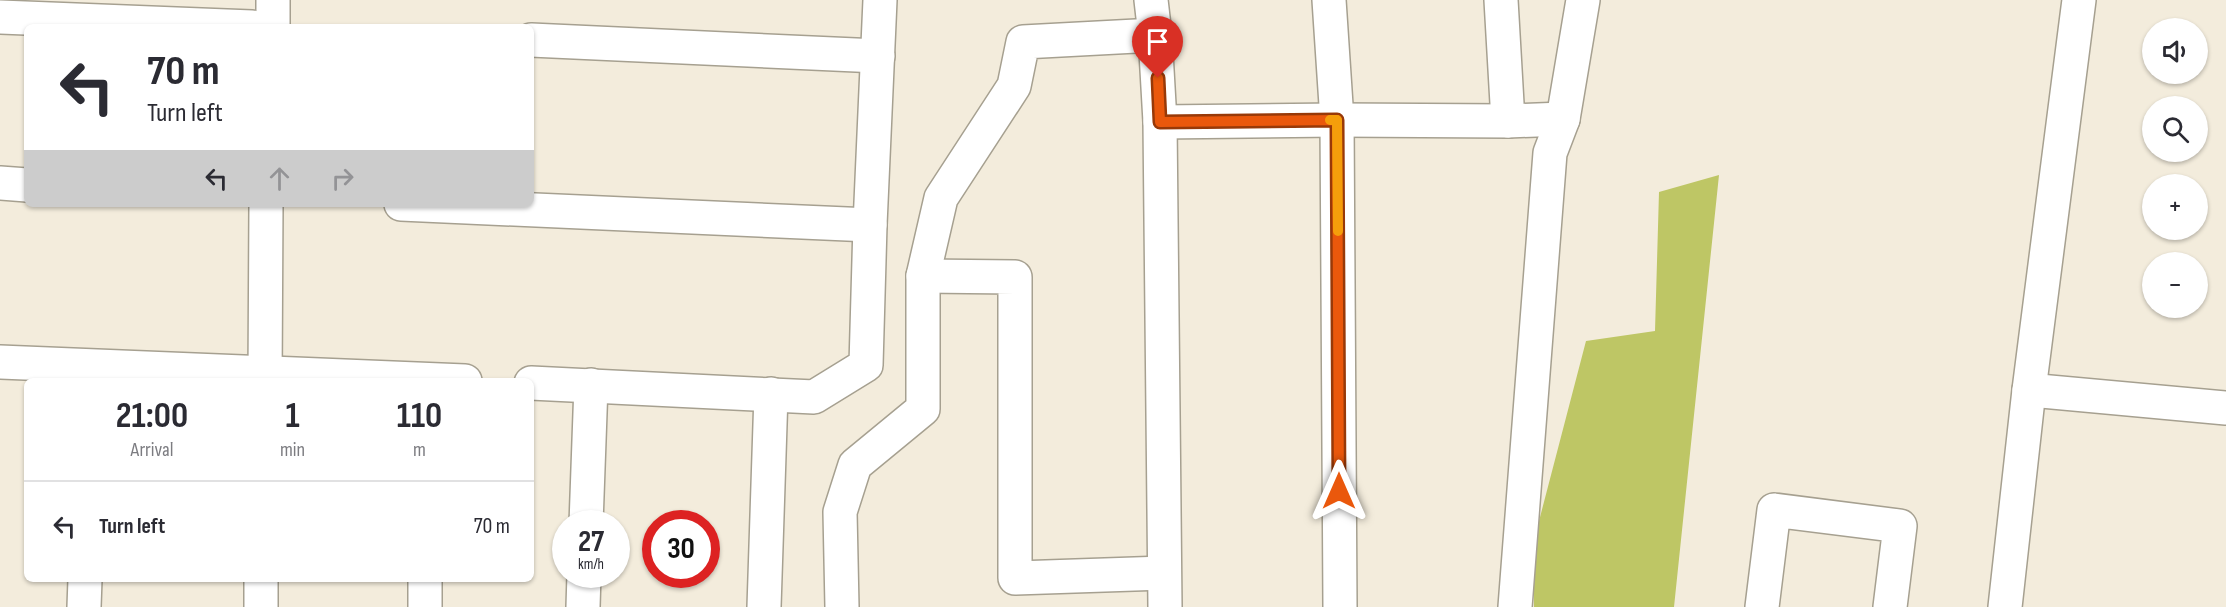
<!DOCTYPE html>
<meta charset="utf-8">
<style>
:root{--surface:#fff;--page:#f2f2f3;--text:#2b2b33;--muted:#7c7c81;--line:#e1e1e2}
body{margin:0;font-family:"Sofia Sans Condensed",sans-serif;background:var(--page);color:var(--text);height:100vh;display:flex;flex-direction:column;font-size:22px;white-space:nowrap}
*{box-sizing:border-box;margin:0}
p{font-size:20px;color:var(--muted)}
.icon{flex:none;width:33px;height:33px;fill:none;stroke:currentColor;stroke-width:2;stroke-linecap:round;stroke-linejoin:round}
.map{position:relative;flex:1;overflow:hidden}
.details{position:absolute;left:24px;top:378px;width:510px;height:204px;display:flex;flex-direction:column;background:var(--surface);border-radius:9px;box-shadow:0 2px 4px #0004}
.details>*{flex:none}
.hud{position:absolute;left:24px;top:24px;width:510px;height:183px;border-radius:9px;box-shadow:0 2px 4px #0004;background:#fff;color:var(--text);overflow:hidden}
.tools{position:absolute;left:2142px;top:18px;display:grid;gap:12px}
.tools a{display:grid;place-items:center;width:66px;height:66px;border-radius:50%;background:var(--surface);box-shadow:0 2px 4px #0004;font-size:30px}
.speed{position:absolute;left:552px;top:510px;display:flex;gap:12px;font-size:30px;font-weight:700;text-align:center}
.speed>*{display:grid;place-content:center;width:78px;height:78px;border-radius:50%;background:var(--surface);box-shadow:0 2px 4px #0004;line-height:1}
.speed small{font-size:15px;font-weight:400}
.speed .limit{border:9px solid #d22;background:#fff;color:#111}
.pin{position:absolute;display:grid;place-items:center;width:51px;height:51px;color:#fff;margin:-62px -26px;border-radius:50% 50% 50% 0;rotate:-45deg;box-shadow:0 0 6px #0007}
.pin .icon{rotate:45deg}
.me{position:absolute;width:66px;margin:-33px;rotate:0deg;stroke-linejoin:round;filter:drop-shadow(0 0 4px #0008)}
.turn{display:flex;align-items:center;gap:21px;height:126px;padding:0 24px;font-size:27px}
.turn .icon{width:78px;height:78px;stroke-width:2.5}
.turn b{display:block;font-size:42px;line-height:51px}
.lanes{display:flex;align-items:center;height:57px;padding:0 24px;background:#0003;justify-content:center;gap:30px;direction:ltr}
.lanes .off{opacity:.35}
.eta{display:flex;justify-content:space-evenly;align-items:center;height:102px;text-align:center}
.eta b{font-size:36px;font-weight:700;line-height:42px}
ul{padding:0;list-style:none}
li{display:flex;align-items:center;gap:18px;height:90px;padding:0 24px;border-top:2px solid var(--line)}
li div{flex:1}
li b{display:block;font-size:22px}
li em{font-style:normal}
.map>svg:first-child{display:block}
</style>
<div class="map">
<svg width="2226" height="607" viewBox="0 0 2226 607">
<rect width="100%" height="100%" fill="#f3ecdc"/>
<path fill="#bec665" d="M1719,175L1674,607H1534L1533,544L1586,341L1655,331L1659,192Z"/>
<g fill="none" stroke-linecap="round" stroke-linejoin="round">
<defs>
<g id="street">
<path d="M1151,0L1155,35L1160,122L1165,607"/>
<path d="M1329,0L1337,120L1340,607"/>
<path d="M1501,0L1508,121"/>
<path d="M0,17L252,27"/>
<path d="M273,27V0"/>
<path d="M531,40L878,56"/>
<path d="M1160,122L1337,120L1508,121L1563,119"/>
<path d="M0,183L27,185"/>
<path d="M401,204L870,225"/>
<path d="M923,276L1015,277V578L1164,573"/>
<path d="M0,362L465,381"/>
<path d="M265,381L266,204"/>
<path d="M531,383L814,397L866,365L870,225L880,0"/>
<path d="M2029,390L2226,408"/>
<path d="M586,524L591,385"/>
<path d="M84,607L85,579"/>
<path d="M261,607V579"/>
<path d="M425,607V579"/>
<path d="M583,607L584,574"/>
<path d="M764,607L771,394"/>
<path d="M842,607L840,512L855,465L923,409V276L941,198L1014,86L1023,42L1155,35"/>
<path d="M1515,607L1550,153L1563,119L1583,0"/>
<path d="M1762,607L1774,510L1900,526L1890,607"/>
<path d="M2005,607L2029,390L2079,0"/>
</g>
</defs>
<use href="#street" stroke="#a6a090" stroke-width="36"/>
<use href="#street" stroke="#fff" stroke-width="33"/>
</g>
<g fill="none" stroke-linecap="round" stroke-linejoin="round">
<defs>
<path id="route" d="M1158,78L1160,122L1337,120L1339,491"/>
</defs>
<use href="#route" stroke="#983908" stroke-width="15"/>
<use href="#route" stroke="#ea580c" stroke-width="10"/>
<path stroke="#f59e0b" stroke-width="10" d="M1330,120H1337L1338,231"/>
</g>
</svg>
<div class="tools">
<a><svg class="icon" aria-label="sound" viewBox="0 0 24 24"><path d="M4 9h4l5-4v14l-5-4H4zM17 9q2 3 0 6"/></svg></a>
<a><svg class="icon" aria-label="search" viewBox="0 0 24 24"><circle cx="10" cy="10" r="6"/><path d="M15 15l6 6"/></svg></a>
<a>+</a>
<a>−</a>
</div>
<div class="speed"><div>27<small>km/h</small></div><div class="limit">30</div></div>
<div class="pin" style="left:1158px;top:78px;background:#d93025"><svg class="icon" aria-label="arrive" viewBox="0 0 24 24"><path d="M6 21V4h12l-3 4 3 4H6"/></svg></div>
<svg class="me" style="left:1339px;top:491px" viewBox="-20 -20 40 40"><path d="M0-17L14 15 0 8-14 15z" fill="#ea580c" stroke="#fff" stroke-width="4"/></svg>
<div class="hud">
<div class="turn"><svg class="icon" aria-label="left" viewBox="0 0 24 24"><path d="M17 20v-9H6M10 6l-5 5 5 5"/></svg><div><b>70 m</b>Turn left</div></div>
<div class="lanes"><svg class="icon" aria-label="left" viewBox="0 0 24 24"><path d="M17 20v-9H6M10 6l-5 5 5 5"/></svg><svg class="icon off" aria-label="ahead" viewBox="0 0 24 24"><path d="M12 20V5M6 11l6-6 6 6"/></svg><svg class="icon off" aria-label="right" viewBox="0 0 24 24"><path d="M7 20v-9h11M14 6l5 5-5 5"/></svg></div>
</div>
<section class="details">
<div class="eta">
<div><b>21:00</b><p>Arrival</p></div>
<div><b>1</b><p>min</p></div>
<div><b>110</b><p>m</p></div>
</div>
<ul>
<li><svg class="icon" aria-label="left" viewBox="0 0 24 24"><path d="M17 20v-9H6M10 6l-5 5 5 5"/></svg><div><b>Turn left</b></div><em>70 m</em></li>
</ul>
</section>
</div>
